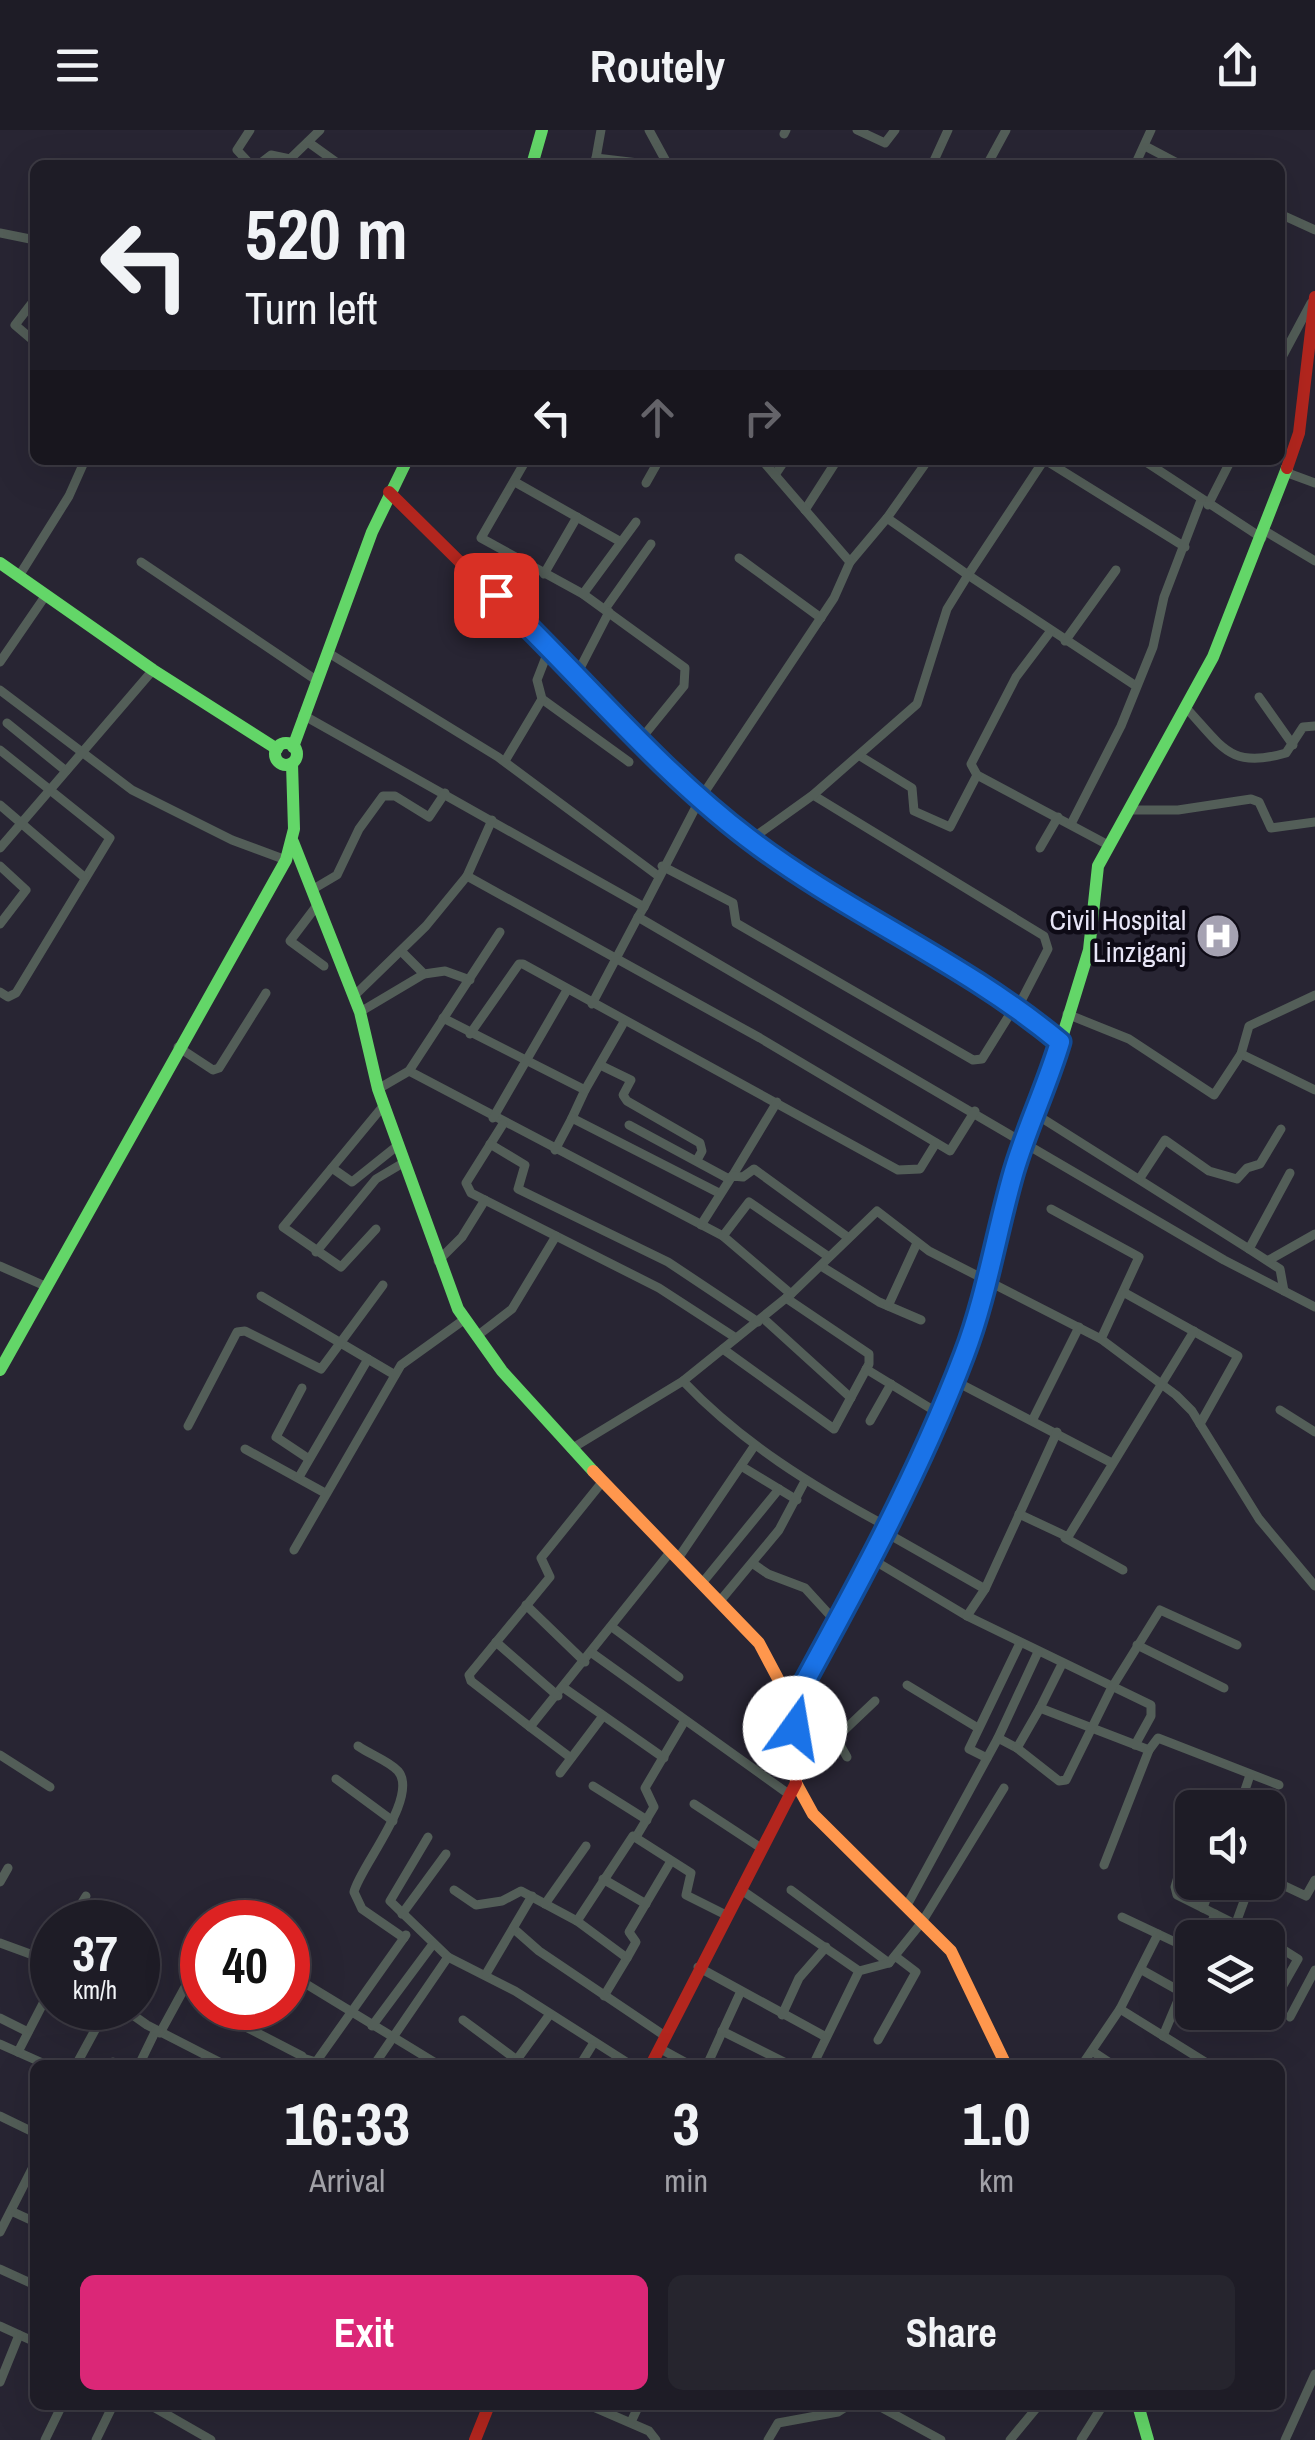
<!DOCTYPE html>
<style>
:root{--surface:#1e1c26;--page:#26252e;--text:#f1f3f6;--muted:#a1a1a7;--line:#3c3a43;--accent:#db2777}
body{margin:0;font-family:"Archivo Narrow",sans-serif;background:var(--page);color:var(--text);height:100vh;display:flex;flex-direction:column;font-size:38px;white-space:nowrap}
*{box-sizing:border-box;margin:0}
p{font-size:32px;color:var(--muted)}
.icon{flex:none;width:55px;height:55px;fill:none;stroke:currentColor;stroke-width:2;stroke-linecap:round;stroke-linejoin:round}
.map{position:relative;flex:1;overflow:hidden}
.panel{position:absolute;left:30px;top:1930px;width:1255px;height:350px;display:flex;flex-direction:column;background:var(--surface);border-radius:15px;box-shadow:0 10px 40px #0002,0 0 0 2px var(--line)}
.panel>*{flex:none}
.guide{position:absolute;left:30px;top:30px;width:1255px;height:305px;border-radius:15px;box-shadow:0 10px 40px #0002,0 0 0 2px var(--line);background:#1e1c26;color:var(--text);overflow:hidden}
.tools{position:absolute;left:1175px;top:1660px;display:grid;gap:20px}
.tools a{display:grid;place-items:center;width:110px;height:110px;border-radius:15px;background:var(--surface);box-shadow:0 10px 40px #0002,0 0 0 2px var(--line);font-size:50px}
.speed{position:absolute;left:30px;top:1770px;display:flex;gap:20px;font-size:50px;font-weight:700;text-align:center}
.speed>*{display:grid;place-content:center;width:130px;height:130px;border-radius:50%;background:var(--surface);box-shadow:0 10px 40px #0002,0 0 0 2px var(--line);line-height:1}
.speed small{font-size:25px;font-weight:400}
.speed .limit{border:15px solid #d22;background:#fff;color:#111}
.pin{position:absolute;display:grid;place-items:center;width:85px;height:85px;color:#fff;margin:-42px;border-radius:20px;box-shadow:0 5px 15px #0006}
.me{position:absolute;width:110px;margin:-55px;rotate:13deg;stroke-linejoin:round;filter:drop-shadow(0 0 8px #0008)}
.turn{display:flex;align-items:center;gap:35px;height:210px;padding:0 50px;font-size:45px}
.turn .icon{width:130px;height:130px;stroke-width:2.5}
.turn b{display:block;font-size:70px;line-height:85px}
.lanes{display:flex;align-items:center;height:95px;padding:0 50px;background:#0003;justify-content:center;gap:50px;direction:ltr}
.lanes .off{opacity:.35}
.eta{display:flex;justify-content:space-evenly;align-items:center;height:170px;text-align:center}
.eta b{font-size:60px;font-weight:800;line-height:70px}
.action{display:flex;gap:20px;margin-top:auto;padding:20px 50px}
.action a{flex:1;height:115px;border-radius:15px;background:var(--accent);color:#fff;font-size:40px;font-weight:800;line-height:115px;text-align:center}
.action a+a{background:var(--page);color:var(--text)}
header{display:flex;justify-content:space-between;align-items:center;height:130px;padding:0 50px;background:var(--surface);font-size:45px;font-weight:800}
.map>svg:first-child{display:block}
</style>
<header><svg class="icon" aria-label="menu" viewBox="0 0 24 24"><path d="M4 6h16M4 12h16M4 18h16"/></svg>Routely<svg class="icon" aria-label="share" viewBox="0 0 24 24"><path d="M12 15V3M7 8l5-5 5 5M5 13v7h14v-7"/></svg></header>
<div class="map">
<svg width="1315" height="2310" viewBox="0 0 1315 2310">
<rect width="100%" height="100%" fill="#282533"/>
<g fill="none" stroke-linecap="round" stroke-linejoin="round">
<g stroke="#535e58" stroke-width="9">
<path d="M250,0L237,20L251,35"/>
<path d="M649,0L668,35"/>
<path d="M857,0L885,13L895,0"/>
<path d="M784,4L786,0"/>
<path d="M308,12L340,35"/>
<path d="M1145,16L1181,35"/>
<path d="M596,28L655,35"/>
<path d="M258,35L271,25L290,29L320,0"/>
<path d="M601,35L596,28L601,0"/>
<path d="M932,35L948,0"/>
<path d="M987,35L1006,0"/>
<path d="M1135,35L1151,0"/>
<path d="M1280,84L1315,100"/>
<path d="M0,103L35,110"/>
<path d="M35,169L15,195L35,212"/>
<path d="M1280,231L1311,173"/>
<path d="M526,330L481,408L583,464L685,538L684,556L641,609"/>
<path d="M1044,330L968,445L1136,556"/>
<path d="M1045,330L1185,417"/>
<path d="M1143,330L1262,408"/>
<path d="M1285,342L1315,353"/>
<path d="M775,345L785,330"/>
<path d="M515,352L621,412"/>
<path d="M646,353L659,330"/>
<path d="M1208,375L1231,330"/>
<path d="M805,380L837,330"/>
<path d="M887,388L928,330"/>
<path d="M1265,401L1315,431"/>
<path d="M739,428L821,488"/>
<path d="M141,432L316,550"/>
<path d="M544,444L577,387"/>
<path d="M19,446L69,366L85,330"/>
<path d="M583,464L636,392"/>
<path d="M605,479L651,414"/>
<path d="M1050,502L1016,547L971,634L977,645L1110,716"/>
<path d="M1065,511L1116,440"/>
<path d="M549,519L537,550L542,569L629,632"/>
<path d="M327,522L498,627L657,745"/>
<path d="M0,532L46,465"/>
<path d="M577,544L609,482"/>
<path d="M0,560L132,660L232,710L286,730"/>
<path d="M1259,567L1293,615"/>
<path d="M1188,580C1223,618 1231,639 1286,623L1303,597L1315,596"/>
<path d="M303,585L644,777L638,787L1224,1130L1315,1177"/>
<path d="M7,593L66,641"/>
<path d="M0,620L110,708L16,863L8,867L0,862"/>
<path d="M860,626L912,658L914,681L950,697L977,645"/>
<path d="M505,631L542,569"/>
<path d="M813,665L1044,806L1048,819L1018,877"/>
<path d="M0,675L84,747"/>
<path d="M1130,680H1178L1251,669L1259,672L1271,698L1315,692"/>
<path d="M1071,694L1121,596L1153,517L1164,467L1201,370"/>
<path d="M750,710L813,665L917,574L947,479L968,445L887,388L850,432"/>
<path d="M0,718L153,540"/>
<path d="M1040,718L1058,687"/>
<path d="M0,736L26,760L0,794"/>
<path d="M662,736L733,773L736,793L973,930L982,929L1015,876"/>
<path d="M467,746L760,908L950,1021L975,981"/>
<path d="M315,758L337,745L359,699L383,666H395L429,687L445,663"/>
<path d="M318,774L290,811L324,836"/>
<path d="M644,777L700,669L834,468L850,432L762,330"/>
<path d="M401,821L424,844L445,841L470,850"/>
<path d="M354,866L426,796L467,746L492,690"/>
<path d="M592,874L638,787"/>
<path d="M360,882L424,844"/>
<path d="M1067,884L1129,909L1214,965L1241,924L1315,960"/>
<path d="M443,888L585,960L572,988L719,1063"/>
<path d="M470,904L519,834H523L898,1040L920,1039L936,1013"/>
<path d="M178,917L213,940L219,938L266,863"/>
<path d="M1241,924L1249,896L1315,865"/>
<path d="M600,935L631,950L623,965L627,971L700,1013L702,1021L697,1030"/>
<path d="M409,941L723,1106L791,1164"/>
<path d="M378,959L409,941L500,802"/>
<path d="M585,960L624,892"/>
<path d="M1037,985L1249,1119L1290,1043"/>
<path d="M493,988L567,860"/>
<path d="M503,994L466,1053L471,1063L659,1158L736,1208"/>
<path d="M629,995L729,1049"/>
<path d="M490,1014L525,1035L518,1059L668,1132L758,1192"/>
<path d="M555,1020L572,988"/>
<path d="M332,1038L352,1052L397,1016"/>
<path d="M733,1045L777,972"/>
<path d="M1140,1048L1165,1010L1209,1041L1237,1049L1247,1038L1260,1034L1281,999"/>
<path d="M1051,1079L1139,1127L1101,1209"/>
<path d="M701,1095L732,1046L743,1047L754,1039L846,1106"/>
<path d="M376,1099L341,1137L283,1097L384,975"/>
<path d="M723,1106L749,1072L829,1127"/>
<path d="M1249,1119L1280,1139L1284,1161"/>
<path d="M316,1122L376,1049L403,1033"/>
<path d="M1269,1130L1315,1104"/>
<path d="M438,1131L462,1107L485,1070"/>
<path d="M0,1136L45,1156"/>
<path d="M821,1136L879,1172L921,1190"/>
<path d="M1125,1163L1238,1226L1200,1294"/>
<path d="M261,1166L395,1245"/>
<path d="M888,1176L917,1113"/>
<path d="M763,1188L851,1268"/>
<path d="M477,1206L512,1179L556,1106"/>
<path d="M723,1219L834,1299L869,1234V1224L786,1168"/>
<path d="M866,1239L938,1283"/>
<path d="M953,1250L1112,1333"/>
<path d="M683,1251C742,1313 812,1356 886,1396"/>
<path d="M302,1258L276,1307L309,1329"/>
<path d="M1280,1280L1315,1302"/>
<path d="M1033,1289L1079,1197"/>
<path d="M870,1291L891,1254"/>
<path d="M188,1296L237,1202L245,1201L321,1239L383,1155"/>
<path d="M245,1319L325,1363"/>
<path d="M571,1319L683,1251L791,1164L877,1081L929,1121L1101,1209L1176,1265L1192,1281L1259,1389L1315,1456"/>
<path d="M741,1336L797,1370"/>
<path d="M299,1347L368,1229"/>
<path d="M603,1351L541,1428L550,1447L469,1545L471,1551L530,1597L671,1421"/>
<path d="M1019,1384L1068,1407L1194,1201"/>
<path d="M883,1401L985,1459"/>
<path d="M1065,1408L1123,1440"/>
<path d="M294,1420L401,1235L465,1189"/>
<path d="M679,1427L755,1315"/>
<path d="M870,1428L967,1486L1151,1575V1586L1135,1615"/>
<path d="M752,1433L768,1444L805,1458L837,1493"/>
<path d="M703,1452L779,1359"/>
<path d="M720,1471L779,1400L805,1351"/>
<path d="M526,1475L585,1532"/>
<path d="M967,1486L985,1459L1057,1302"/>
<path d="M612,1497L679,1547"/>
<path d="M496,1512L558,1566"/>
<path d="M1137,1515L1224,1558"/>
<path d="M592,1523L790,1665"/>
<path d="M907,1555L978,1598"/>
<path d="M564,1558L664,1628"/>
<path d="M1040,1578L1062,1534"/>
<path d="M530,1597L571,1628"/>
<path d="M795,1598L836,1608L875,1571"/>
<path d="M836,1608L847,1627"/>
<path d="M998,1608L1017,1618L1040,1578L1149,1620L1158,1608L1279,1655"/>
<path d="M358,1616C369,1624 389,1631 398,1641C420,1667 359,1738 354,1762L362,1779L404,1808"/>
<path d="M1017,1618L1059,1651L1066,1650L1111,1559L1160,1480L1237,1515"/>
<path d="M0,1625L50,1657"/>
<path d="M987,1628L969,1619L1020,1513"/>
<path d="M560,1643L603,1586"/>
<path d="M336,1649L393,1691"/>
<path d="M593,1656L647,1690"/>
<path d="M694,1674L761,1718"/>
<path d="M1199,1678L1205,1674L1226,1678"/>
<path d="M1239,1678L1250,1645"/>
<path d="M1192,1699L1175,1757L1177,1765L1263,1808"/>
<path d="M1268,1706L1271,1698"/>
<path d="M428,1707L390,1771L448,1827L515,1861L631,1935"/>
<path d="M636,1707L654,1677L645,1658L684,1592"/>
<path d="M1104,1735L1149,1620"/>
<path d="M1268,1748L1306,1766L1315,1750"/>
<path d="M603,1749L646,1774"/>
<path d="M0,1752L8,1738"/>
<path d="M740,1759L859,1841"/>
<path d="M454,1760L476,1775L502,1771L521,1761L577,1791L627,1828L604,1866"/>
<path d="M791,1760L889,1833"/>
<path d="M545,1774L586,1716"/>
<path d="M906,1777L998,1608L1038,1522"/>
<path d="M1203,1778L1212,1752"/>
<path d="M402,1784L446,1724"/>
<path d="M1122,1787L1192,1820"/>
<path d="M577,1791L633,1706L691,1743L686,1765L726,1785"/>
<path d="M70,1792L86,1766"/>
<path d="M1236,1793L1251,1752"/>
<path d="M514,1799L539,1821L665,1906"/>
<path d="M1205,1808L1215,1784"/>
<path d="M0,1813L52,1832"/>
<path d="M627,1828L636,1812L629,1802L671,1731"/>
<path d="M1268,1834L1276,1815"/>
<path d="M698,1837L826,1907"/>
<path d="M1142,1840L1192,1868"/>
<path d="M288,1843L439,1935"/>
<path d="M486,1844L532,1766"/>
<path d="M123,1878L147,1895L225,1935"/>
<path d="M211,1879L302,1926L306,1933"/>
<path d="M1120,1879L1210,1935"/>
<path d="M1218,1882L1223,1885"/>
<path d="M782,1885L799,1848L826,1817"/>
<path d="M1265,1887L1298,1829L1268,1810"/>
<path d="M1290,1887L1315,1840"/>
<path d="M0,1888L28,1902"/>
<path d="M463,1890L517,1930"/>
<path d="M372,1896L433,1814"/>
<path d="M722,1901L790,1935"/>
<path d="M160,1903L202,1826"/>
<path d="M1163,1906L1192,1837"/>
<path d="M878,1910L916,1842L895,1826"/>
<path d="M0,1914L47,1935"/>
<path d="M659,1918L690,1935"/>
<path d="M1092,1921L1113,1935"/>
<path d="M18,1922L52,1856"/>
<path d="M306,1929L316,1932L406,1805"/>
<path d="M113,1932L119,1935"/>
<path d="M76,1935L107,1878"/>
<path d="M139,1935L156,1900"/>
<path d="M374,1935L448,1827"/>
<path d="M513,1935L550,1884"/>
<path d="M580,1935L593,1914"/>
<path d="M707,1935L740,1863"/>
<path d="M813,1935L859,1841L889,1833L922,1792L1004,1658"/>
<path d="M1082,1935L1120,1879L1158,1804"/>
<path d="M0,1986L35,2003"/>
<path d="M11,2081L35,2092"/>
<path d="M0,2102L35,2033"/>
<path d="M0,2139L35,2155"/>
<path d="M0,2196L35,2212"/>
<path d="M0,2252L19,2205"/>
<path d="M150,2275L211,2310"/>
<path d="M589,2275L649,2301L656,2310"/>
<path d="M877,2275L941,2310"/>
<path d="M631,2292L639,2275"/>
<path d="M45,2310L62,2275"/>
<path d="M96,2310L113,2275"/>
<path d="M768,2310L778,2293L838,2282L849,2275"/>
<path d="M1010,2310L1039,2275"/>
<path d="M1081,2310L1103,2275"/>
<path d="M1285,2310L1315,2244"/>
</g>
<g stroke="#63d668" stroke-width="12">
<path d="M532,35L542,0"/>
<path d="M0,433L153,540L277,619"/>
<circle cx="286" cy="624" r="11"/>
<path d="M293,617L372,402L407,330"/>
<path d="M293,712L360,882L378,959L458,1179L502,1241L593,1341"/>
<path d="M1057,924L1089,820L1098,736L1213,527L1287,338"/>
<path d="M0,1240L286,730L294,699L292,634"/>
<path d="M1138,2275L1148,2310"/>
</g>
<g stroke="#ff974d" stroke-width="12">
<path d="M832,761L973,848L1060,911"/>
<path d="M593,1341L759,1513L792,1575L796,1653L813,1684L951,1821L1006,1935"/>
</g>
<g stroke="#b3261e" stroke-width="12">
<path d="M1287,338L1299,303L1315,167"/>
<path d="M389,362L700,669L832,761"/>
<path d="M792,1575L902,1363L964,1226L990,1148L1015,1038L1057,924"/>
<path d="M651,1935L796,1653"/>
<path d="M475,2310L489,2275"/>
</g>
</g>
<g fill="none" stroke-linecap="round" stroke-linejoin="round">
<defs>
<path id="route" d="M496,465C580,545 656,638 748,708C846,783 964,832 1060,912C1047,956 1027,997 1014,1041C996,1103 987,1165 964,1225C918,1346 854,1462 792,1575L795,1598"/>
</defs>
<use href="#route" stroke="#114b97" stroke-width="25"/>
<use href="#route" stroke="#1a73e8" stroke-width="18"/>
</g>
<defs>
<symbol id="hospital-disc" viewBox="-11 -11 22 22"><circle r="9.5" fill="#a5a2b2" stroke="#0e0b16"/><path d="M-5-5h3v3.5h4V-5h3V5h-3V1.5h-4V5h-3Z" fill="#fff"/></symbol>
</defs>
<g fill-rule="evenodd">
<use href="#hospital-disc" x="1193" y="781" width="50" height="50"/>
</g>
<g text-anchor="middle" dominant-baseline="central" stroke-width="9" stroke-linejoin="round" paint-order="stroke">
<g font-size="28" fill="#e8e6f7" stroke="#0e0b16" text-anchor="end">
<text x="1186" y="790">Civil Hospital<tspan x="1186" dy="32">Linziganj</tspan></text>
</g>
</g>
</svg>
<div class="tools">
<a><svg class="icon" aria-label="sound" viewBox="0 0 24 24"><path d="M4 9h4l5-4v14l-5-4H4zM17 9q2 3 0 6"/></svg></a>
<a><svg class="icon" aria-label="layers" viewBox="0 0 24 24"><path d="M12 4l9 5-9 5-9-5zM3 14l9 5 9-5"/></svg></a>
</div>
<div class="speed"><div>37<small>km/h</small></div><div class="limit">40</div></div>
<div class="pin" style="left:496px;top:465px;background:#d93025"><svg class="icon" aria-label="arrive" viewBox="0 0 24 24"><path d="M6 21V4h12l-3 4 3 4H6"/></svg></div>
<svg class="me" style="left:795px;top:1598px" viewBox="-20 -20 40 40"><circle r="19" fill="#fff"/><path d="M0-13L10 11 0 6-10 11z" fill="#1a73e8"/></svg>
<div class="guide">
<div class="turn"><svg class="icon" aria-label="left" viewBox="0 0 24 24"><path d="M17 20v-9H6M10 6l-5 5 5 5"/></svg><div><b>520 m</b>Turn left</div></div>
<div class="lanes"><svg class="icon" aria-label="left" viewBox="0 0 24 24"><path d="M17 20v-9H6M10 6l-5 5 5 5"/></svg><svg class="icon off" aria-label="ahead" viewBox="0 0 24 24"><path d="M12 20V5M6 11l6-6 6 6"/></svg><svg class="icon off" aria-label="right" viewBox="0 0 24 24"><path d="M7 20v-9h11M14 6l5 5-5 5"/></svg></div>
</div>
<section class="panel">
<div class="eta">
<div><b>16:33</b><p>Arrival</p></div>
<div><b>3</b><p>min</p></div>
<div><b>1.0</b><p>km</p></div>
</div>
<div class="action"><a>Exit</a><a>Share</a></div>
</section>
</div>
